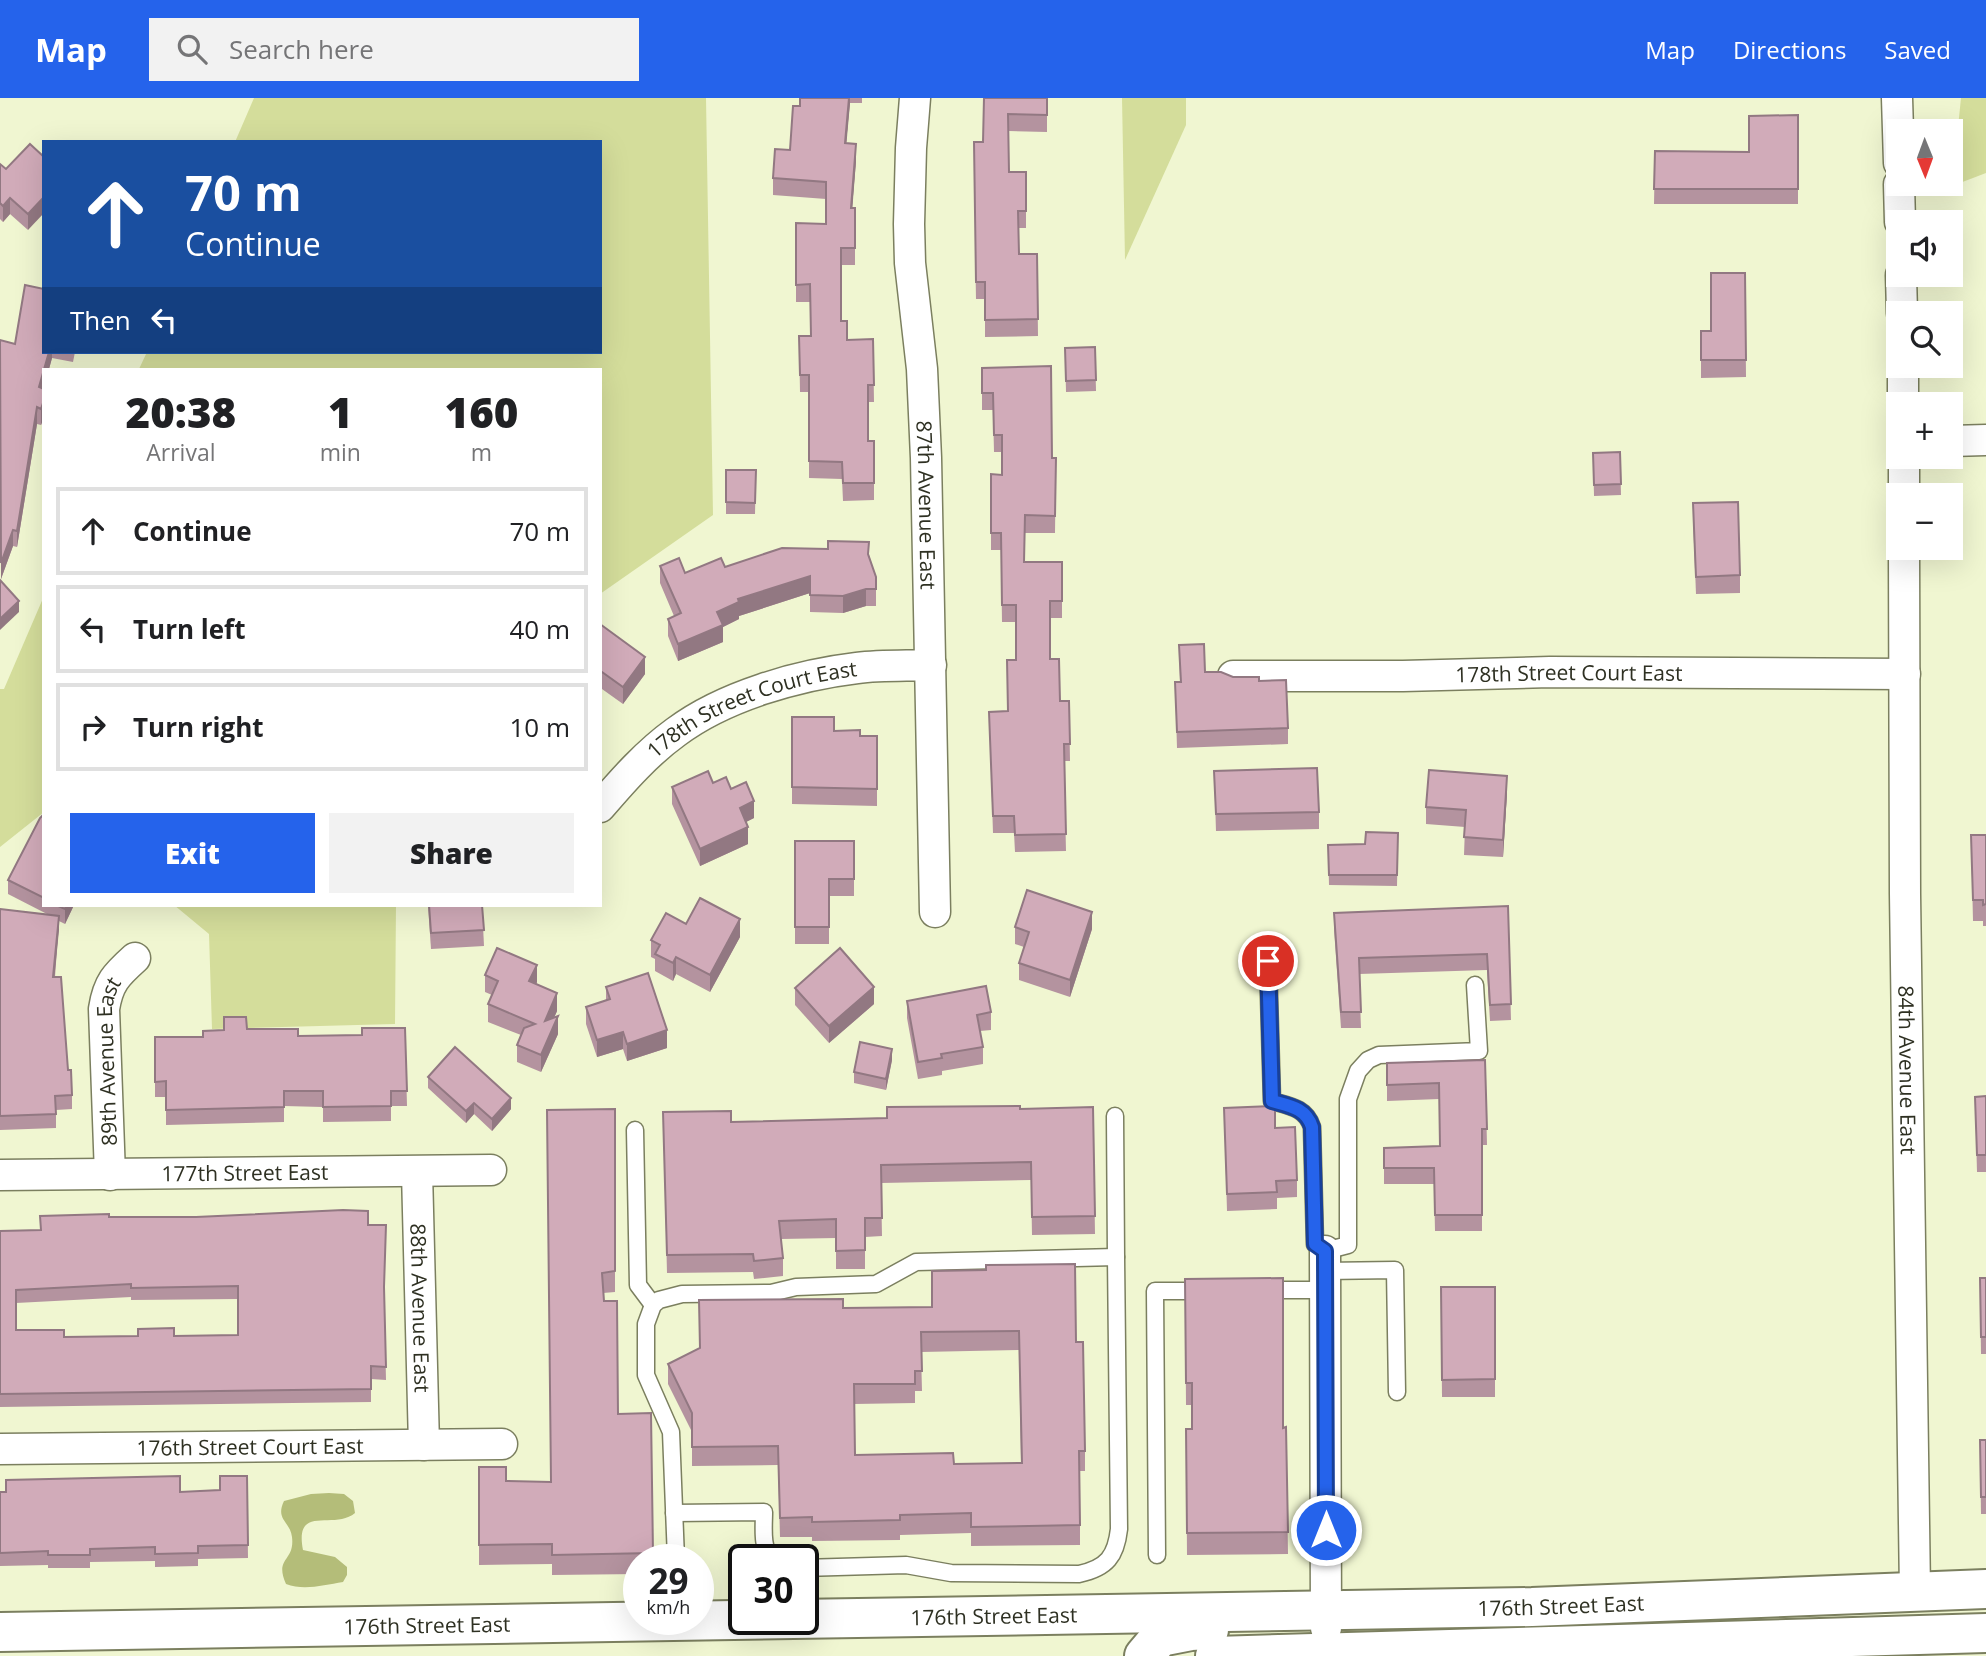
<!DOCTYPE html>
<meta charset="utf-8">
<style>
:root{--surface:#fff;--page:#f2f2f2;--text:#202124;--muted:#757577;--line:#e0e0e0;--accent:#2563eb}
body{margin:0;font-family:"Open Sans",sans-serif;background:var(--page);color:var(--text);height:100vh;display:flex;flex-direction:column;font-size:26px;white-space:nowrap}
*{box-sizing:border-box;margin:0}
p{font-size:23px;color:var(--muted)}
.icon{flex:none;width:38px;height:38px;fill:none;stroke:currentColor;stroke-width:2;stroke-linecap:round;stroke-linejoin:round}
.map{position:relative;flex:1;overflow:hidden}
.side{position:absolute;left:42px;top:270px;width:560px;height:539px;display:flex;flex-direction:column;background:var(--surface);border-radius:0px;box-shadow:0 7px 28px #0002}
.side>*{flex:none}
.guide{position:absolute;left:42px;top:42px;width:560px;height:214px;border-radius:0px;box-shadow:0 7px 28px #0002;background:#1a4fa0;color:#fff;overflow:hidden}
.needle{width:46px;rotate:179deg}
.fabs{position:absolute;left:1886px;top:21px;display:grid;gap:14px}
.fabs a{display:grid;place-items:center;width:77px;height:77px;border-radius:0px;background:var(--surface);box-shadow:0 7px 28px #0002;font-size:35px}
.speed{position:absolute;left:623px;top:1446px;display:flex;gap:14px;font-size:35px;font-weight:700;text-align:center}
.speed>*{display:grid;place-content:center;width:91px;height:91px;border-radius:50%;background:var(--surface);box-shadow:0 7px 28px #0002;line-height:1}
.speed small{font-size:18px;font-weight:400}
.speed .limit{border:4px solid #111;border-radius:10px;background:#fff;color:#111}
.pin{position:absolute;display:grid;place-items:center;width:60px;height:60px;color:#fff;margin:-30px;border:4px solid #fff;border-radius:50%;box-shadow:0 2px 7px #0007}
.me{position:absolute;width:77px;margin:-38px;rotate:0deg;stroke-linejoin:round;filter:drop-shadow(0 0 5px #0008)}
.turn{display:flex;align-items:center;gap:24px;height:147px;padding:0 28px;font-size:32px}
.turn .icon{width:91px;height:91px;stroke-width:2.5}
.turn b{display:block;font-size:49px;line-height:60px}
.then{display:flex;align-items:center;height:66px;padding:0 28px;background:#0003;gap:14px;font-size:26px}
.eta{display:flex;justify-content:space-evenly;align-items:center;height:119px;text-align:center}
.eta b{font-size:42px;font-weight:800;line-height:49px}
.cta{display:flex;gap:14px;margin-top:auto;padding:14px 28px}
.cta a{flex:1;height:80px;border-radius:0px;background:var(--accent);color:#fff;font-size:28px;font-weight:800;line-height:80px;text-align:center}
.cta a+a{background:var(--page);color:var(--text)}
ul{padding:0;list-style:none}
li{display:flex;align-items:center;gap:21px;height:88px;margin:0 14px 10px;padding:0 14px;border:4px solid var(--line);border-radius:0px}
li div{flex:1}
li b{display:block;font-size:26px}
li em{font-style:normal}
header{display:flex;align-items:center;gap:42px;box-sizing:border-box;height:98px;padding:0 35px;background:var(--accent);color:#fff}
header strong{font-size:33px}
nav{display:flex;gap:38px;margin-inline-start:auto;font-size:24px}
.search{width:490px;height:63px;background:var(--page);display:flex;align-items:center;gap:18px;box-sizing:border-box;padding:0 24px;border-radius:0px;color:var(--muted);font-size:26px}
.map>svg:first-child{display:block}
</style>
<header>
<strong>Map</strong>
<div class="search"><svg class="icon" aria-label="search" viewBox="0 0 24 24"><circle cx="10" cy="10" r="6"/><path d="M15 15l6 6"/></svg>Search here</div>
<nav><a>Map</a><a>Directions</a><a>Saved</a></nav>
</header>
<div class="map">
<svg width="1986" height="1558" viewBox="0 0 1986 1558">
<rect width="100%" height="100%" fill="#f0f6d1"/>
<g fill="#d4dd9b">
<path d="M254,0H706L713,417L600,496V271H139L147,254H600V44H235Z"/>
<path d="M1122,0H1186V27L1125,162Z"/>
<path d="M1961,0H1986V75L1952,88Z"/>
<path d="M44,498V714L0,749V591H4Z"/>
<path d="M174,807H396L395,926L212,931L209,836Z"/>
</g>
<path fill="#b4bd79" d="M329,1395L344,1396L353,1403L355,1415C334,1433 294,1405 303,1452L335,1459L347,1469V1477L343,1484C324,1487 304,1493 286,1486C274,1459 295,1464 292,1439C290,1423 275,1422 284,1403L311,1396Z"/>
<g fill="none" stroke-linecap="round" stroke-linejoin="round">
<defs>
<g id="service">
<path d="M1268,863L1272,1003C1290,1008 1306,1010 1312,1029L1315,1146L1325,1153L1348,1147V1001L1358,973L1368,962L1379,957L1479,953L1475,887"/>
<path d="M1115,1018L1116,1159"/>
<path d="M635,1032L638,1187L653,1207"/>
<path d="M1325,1173L1395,1172L1397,1294"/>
<path d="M1264,1192H1325"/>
<path d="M674,1415L764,1414C764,1429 761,1450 772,1461"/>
<path d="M1157,1457L1155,1193H1207"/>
<path d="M676,1461L671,1334L646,1277V1226L653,1207L659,1202L682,1196L771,1195L796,1189L876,1186L916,1164L1116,1159L1119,1431C1116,1458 1107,1470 1079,1476L951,1475L906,1467L803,1470"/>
</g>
<g id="minor">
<path id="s1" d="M915,0L911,50L909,126L910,165L922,271L926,360L935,814"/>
<path d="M1897,0L1899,65"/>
<path d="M1899,86L1900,124"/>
<path d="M1901,177L1902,215"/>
<path d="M1903,306V268"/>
<path d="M1951,343L1986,342"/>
<path d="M1904,359V397"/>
<path id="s2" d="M1904,450L1905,796L1915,1494"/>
<path id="s3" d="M1233,578H1403L1550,574L1905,576"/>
<path id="s4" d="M600,709C624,681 647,655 676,634C724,598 798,577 857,570C881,567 907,568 931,567"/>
<path id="s5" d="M417,1074L424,1347"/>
<path id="s6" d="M0,1077L491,1072"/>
<path id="s7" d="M110,1077L104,911C108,885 116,877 135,860"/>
<path d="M1325,1153L1326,1530"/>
<path id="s8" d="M0,1351L502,1346"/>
</g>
<g id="primary">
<path id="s9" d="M0,1534L1532,1509L1986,1491"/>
<path d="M1144,1558L1160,1539L1191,1533L1209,1532"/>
<path d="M1215,1558L1986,1535"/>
</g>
</defs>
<use href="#service" stroke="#7b7f5f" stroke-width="19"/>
<use href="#minor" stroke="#7b7f5f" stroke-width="33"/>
<use href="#primary" stroke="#7b7f5f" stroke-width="42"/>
<use href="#service" stroke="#fff" stroke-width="16"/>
<use href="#minor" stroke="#fff" stroke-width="30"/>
<use href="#primary" stroke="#fff" stroke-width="38"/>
</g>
<g fill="#b4939f" fill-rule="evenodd">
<path d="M800,0H862V5H850L846,45L856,63L852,110H855V167H841V223L847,242L873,241L874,304H868V343H874V402L843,403L842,381L809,380V294H800L799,238H810V204H796V125L826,126V101L773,97V80L790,52L800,8Z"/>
<path d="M984,0H1047V34L1009,33V74H1026V130H1018L1019,156H1037L1038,238L985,239V201H976L975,144L983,44Z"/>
<path d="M1798,17V106H1654L1655,53L1749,54Z"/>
<path d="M30,46L28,132L10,116L3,124L0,121V66L6,71Z"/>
<path d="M1745,175L1746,279L1701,280V233H1711Z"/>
<path d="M0,242L44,254H75L73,264L52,260L49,271H44V319L41,327L37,326L17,449L13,448L1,481Z"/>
<path d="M1095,249L1096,293L1066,294L1065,250Z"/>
<path d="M982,270L1052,360H1056L1055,435H1025L1024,464H1062V520H1050V561L1060,603H1069L1070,663H1064L1066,753L1015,754L1014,735H993L989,614L1007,613L1016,562V524H1002L1001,452H991V376L1002,377V354H994L993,312H982Z"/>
<path d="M1620,354L1621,397L1594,398L1593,355Z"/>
<path d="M726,372H756L755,416H726Z"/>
<path d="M1693,422L1740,477V495L1696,496Z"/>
<path d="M869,457L876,479V508H866L843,515L810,514V495L739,518V521L723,529V544L678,563L668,538V521L674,518L660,485V468L685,475L725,469Z"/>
<path d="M600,526L645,576L623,606L602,591L600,593Z"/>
<path d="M1179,547L1205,574L1259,583L1288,630V646L1177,650L1175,584H1180Z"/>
<path d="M792,619L834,633L860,638H877V708L792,706Z"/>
<path d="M1214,673L1319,714V731L1216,733Z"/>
<path d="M713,685L731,691L754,720L746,724L748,746L700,768L672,706V689Z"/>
<path d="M1507,695L1503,759L1464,757L1465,729L1426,726V709Z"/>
<path d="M44,716V807H74L65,826L59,823L55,879L72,997V1011L56,1012V1030L0,1032V811L47,816L8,796V782Z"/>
<path d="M1398,735L1397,788L1329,787L1328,747L1365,746Z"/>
<path d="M1971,737H1986V828H1983V823H1973Z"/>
<path d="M795,743H854V798H829V846H795Z"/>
<path d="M428,807H482L484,848L431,851Z"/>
<path d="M1508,808L1511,922L1490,923L1487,872L1359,876L1361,930H1341L1334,831V815Z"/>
<path d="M686,826L740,839L710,894L676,876L673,883L655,873V861L651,859V842Z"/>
<path d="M1015,829L1092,831L1070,899L1019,882V865L1024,849L1015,846Z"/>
<path d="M485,877L537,884L536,886L557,913L554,920L558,936L541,974L517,964V947L521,937L488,924V906L492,897L485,894Z"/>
<path d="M606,889L667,950L627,963L623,951L597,959L586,926V909L606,902Z"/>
<path d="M795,890L874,906L829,945L795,907Z"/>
<path d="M907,903L991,914V932L980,933L983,949V966L942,973V977L918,981L907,920Z"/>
<path d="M405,930L407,1008H391V1023L323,1024V1009L284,1008V1024L166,1027V999H155V939H203L247,931L298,938L362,937Z"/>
<path d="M892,962L886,992L854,985V974Z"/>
<path d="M1485,962L1487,1047H1482V1133H1435L1434,1086H1384V1050L1440,1048L1439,1001L1387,1003V965Z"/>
<path d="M428,979L511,1011L492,1033L474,1016L466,1025L428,990Z"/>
<path d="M1986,998V1074H1977L1975,999Z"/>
<path d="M1093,1009L1095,1136L1032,1137L1031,1082L881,1085L882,1138L865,1139V1171H836V1140L781,1141L783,1160V1178L754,1181L753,1174L667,1175L663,1014L731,1024L887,1020L1020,1011Z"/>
<path d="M1224,1010L1275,1030L1297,1082V1099L1277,1100V1111L1227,1113Z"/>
<path d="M615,1011V1194L603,1195L618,1316L651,1315L653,1461H639V1476L552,1477V1466L479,1467V1369L506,1383L551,1384Z"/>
<path d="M109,1119L368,1127L384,1196L386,1282L371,1281V1304L0,1309V1133L40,1132ZM131,1199V1202L238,1201V1237L64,1239L16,1232V1205Z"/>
<path d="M1980,1180H1986V1256H1981Z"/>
<path d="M1185,1181L1283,1330L1286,1329L1288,1456L1187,1457L1186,1331H1192V1307H1186Z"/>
<path d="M1441,1189H1495V1299H1442Z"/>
<path d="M932,1209L1076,1244L1085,1353V1373H1080V1447L971,1448V1435L900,1437V1442L812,1443V1439H780L778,1367L692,1368V1334L668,1286V1266L700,1250L843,1210ZM1019,1252L1021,1365L954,1366L855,1357L854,1306L915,1305V1293H922L921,1254Z"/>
<path d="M1980,1342H1986V1416H1981Z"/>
<path d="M247,1378L248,1460L198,1461V1468L155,1469V1463L90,1464V1470H48V1467L0,1468V1394H180L220,1392Z"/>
</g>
<g fill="#927882">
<path d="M849,0H850V5L845,62V45Z"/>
<path d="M856,46V63L851,127V110Z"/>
<path d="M44,99V115L28,132V116Z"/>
<path d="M10,100V116L3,124V108Z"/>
<path d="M49,254H52V260L49,271H44Z"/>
<path d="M44,274V290L39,306V289Z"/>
<path d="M44,302V319L41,327V311Z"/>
<path d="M37,309V326L17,449V433Z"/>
<path d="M13,432V448L1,481V465Z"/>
<path d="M810,478V495L739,518V521L723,529V544L678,563V546L717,514L738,501Z"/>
<path d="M866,491V508L843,515V498Z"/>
<path d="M19,503V514L0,532V521Z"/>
<path d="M645,559V576L623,606V589Z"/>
<path d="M602,574V591L600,593V576Z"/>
<path d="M1507,678V695L1503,759V742Z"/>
<path d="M754,703V720L740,727V710Z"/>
<path d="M748,729V746L700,768V751Z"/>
<path d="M67,807H74L65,826V811Z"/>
<path d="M1092,814V831L1070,899V882Z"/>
<path d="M59,818V832L53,893V879Z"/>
<path d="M740,821V839L710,894V877Z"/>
<path d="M676,859V876L673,883V865Z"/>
<path d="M537,867V884L529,901V883Z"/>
<path d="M874,889V906L829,945V928Z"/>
<path d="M557,895V913L545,940V923Z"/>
<path d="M558,918V936L541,974V957Z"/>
<path d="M667,932V950L627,963V946Z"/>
<path d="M623,934V951L597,959V942Z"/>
<path d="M892,951V962L886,992V981Z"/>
<path d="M511,1000V1011L492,1033V1021Z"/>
<path d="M474,1005V1016L466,1025V1013Z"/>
</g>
<g fill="#d1abb9" stroke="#927882" stroke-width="2" fill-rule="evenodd">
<path d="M800,0H849L845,45L856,46L851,110H855V150H841V223H847V242L873,241L874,287H868V343H874V385H843L842,364L809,363V277H800L799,238H811L810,186L796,187V125L826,126V84L773,80L775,51L790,52L793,8H800Z"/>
<path d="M984,0H1047V17L1008,16L1009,74H1026V113H1018L1019,156H1037L1038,221L985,222V184H976L974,44H983Z"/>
<path d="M1798,17V91H1654L1655,53L1749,54V18Z"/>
<path d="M30,46L44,59V99L28,116L10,100L3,108L0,105V66L6,71Z"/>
<path d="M1711,175H1745L1746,262H1701V233H1711Z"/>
<path d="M25,187L44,191V254H49L39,289L44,291V302L41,311L37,309L17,433L13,432L1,465L0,242L15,246Z"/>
<path d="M1095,249L1096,282L1066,283L1065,250Z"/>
<path d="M1051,268L1052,360H1056L1055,418L1025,417L1024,464H1062V503H1050V561H1059L1060,603H1069L1070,646H1064L1066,736L1015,737L1014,718H993L989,614L1008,613L1007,562H1016V507H1002L1001,435H991V376L1002,377V337H994L993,295H982V270Z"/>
<path d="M1620,354L1621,386L1594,387L1593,355Z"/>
<path d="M726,372H756L755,405L726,404Z"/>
<path d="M1738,404L1740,477L1696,479L1693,405Z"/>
<path d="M828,443L869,444L868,456L876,479V491H866L843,498L810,497V478L738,501L739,504L717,514L723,527L678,546L668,521L681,515L660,468L679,460L685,475L721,460L725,469L782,450L828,451Z"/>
<path d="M0,482L19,503L0,521Z"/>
<path d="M600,526L645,559L623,589L602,574L600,576Z"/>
<path d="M1204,546L1205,574H1221L1233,579H1259V583L1286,582L1288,630L1177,634L1175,584H1181L1179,547Z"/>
<path d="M792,619H834V633L860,632V638H877V691L792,689Z"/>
<path d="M1317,670L1319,714L1216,716L1214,673Z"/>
<path d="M1429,672L1507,678L1503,742L1464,739L1466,712L1426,709Z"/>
<path d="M708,673L713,685L726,679L731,691L746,684L754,703L740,710L748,729L700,751L672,689Z"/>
<path d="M44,716V800L8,782L40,720Z"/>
<path d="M1366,734L1398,735L1397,777H1329L1328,747L1365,746Z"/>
<path d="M1971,737H1986V806L1983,807V802H1973Z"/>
<path d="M795,743H854V781H829V829H795Z"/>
<path d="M1027,792L1092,814L1070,882L1019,865L1029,834L1015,829Z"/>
<path d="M700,800L740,821L710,877L676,859L673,865L655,856L660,847L651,842L666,815L686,826Z"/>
<path d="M56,807H67L65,811Z"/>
<path d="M429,807H482L484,832L431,835Z"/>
<path d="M1508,808L1511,906L1490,907L1487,856L1359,860L1361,914H1341L1334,815Z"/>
<path d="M0,811L59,818L53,879H61L68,972H71L72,997L55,998L56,1016L0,1018Z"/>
<path d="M497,850L537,867L529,883L557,895L545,923L558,918L541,957L517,947L524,930L535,926L488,906L498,883L485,877Z"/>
<path d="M840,850L874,889L829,928L795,890Z"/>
<path d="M648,875L667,932L627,946L623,934L597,942L586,909L610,901L606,889Z"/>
<path d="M986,888L991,914L977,917L983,949L941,956L942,960L918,964L907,903Z"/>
<path d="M224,919H246L247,931H298V938L362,937V930H405L407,993H391V1008L323,1009V993H284V1009L166,1012V983L155,984V939H203V933L224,932Z"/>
<path d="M860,944L892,951L886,981L854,974Z"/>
<path d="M455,949L511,1000L492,1021L474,1005L466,1013L428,979Z"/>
<path d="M1485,962L1487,1031H1482V1117H1435L1434,1070H1384V1050L1440,1048L1439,985L1387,987V965Z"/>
<path d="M1986,998V1057H1977L1975,999Z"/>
<path d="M1020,1008V1011L1093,1009L1095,1118L1032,1119L1031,1064L881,1067L882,1120H865V1152L836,1153V1121L779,1123L783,1160L754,1163L753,1156L667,1157L663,1014L731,1013V1024L887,1020V1009Z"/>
<path d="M1275,1008V1030L1295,1029L1297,1082L1276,1083L1277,1094L1227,1096L1224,1010Z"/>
<path d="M615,1011V1173L602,1175L604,1203H617L618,1316L651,1315L653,1455L552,1457V1446L479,1447V1369H506V1383L551,1384L547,1012Z"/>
<path d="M343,1112L368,1113V1127H386L384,1189L386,1269L371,1268V1291L0,1296V1133L41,1132L40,1118L109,1116V1119H196ZM131,1186V1190L238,1188V1237L174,1238V1230L138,1231V1238L64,1239V1232H16V1192Z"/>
<path d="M1075,1166L1076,1244H1083L1085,1353H1079L1080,1427L971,1429V1415L900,1417V1422L812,1424V1419L780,1420L778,1348L692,1349V1315L668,1266L700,1250L699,1202L843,1201V1210L932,1209V1173L986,1172V1167ZM1019,1233L1022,1365L954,1366L953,1355L855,1357L854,1286H915V1273H922L921,1234Z"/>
<path d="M1283,1180V1330L1286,1329L1288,1434L1187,1435L1186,1331H1192V1285H1186L1185,1181Z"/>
<path d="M1980,1180H1986V1239H1981Z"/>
<path d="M1441,1189H1495V1281L1442,1282Z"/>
<path d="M1980,1342H1986V1399H1981Z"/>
<path d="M180,1378V1394L220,1392V1378H247L248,1447L198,1448V1455L155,1456V1449L90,1451V1457H48V1453L0,1455V1394H6V1382Z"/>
</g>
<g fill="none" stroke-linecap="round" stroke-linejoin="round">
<defs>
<path id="route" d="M1268,863L1272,1003C1290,1008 1306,1010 1312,1029L1315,1146L1325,1153L1326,1432"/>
</defs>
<use href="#route" stroke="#184099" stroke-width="18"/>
<use href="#route" stroke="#2563eb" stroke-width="12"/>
</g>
<g text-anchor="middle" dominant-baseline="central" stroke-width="5" stroke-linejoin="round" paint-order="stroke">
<g font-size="21" fill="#2e3022" stroke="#f0f6d1">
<text stroke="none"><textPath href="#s1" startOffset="408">87th Avenue East</textPath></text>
<text stroke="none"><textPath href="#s3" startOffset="336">178th Street Court East</textPath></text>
<text stroke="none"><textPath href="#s4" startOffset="187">178th Street Court East</textPath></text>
<text stroke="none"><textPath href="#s7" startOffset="114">89th Avenue East</textPath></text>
<text stroke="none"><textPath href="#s2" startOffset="522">84th Avenue East</textPath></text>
<text stroke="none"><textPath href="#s6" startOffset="245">177th Street East</textPath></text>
<text stroke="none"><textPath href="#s5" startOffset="136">88th Avenue East</textPath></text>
<text stroke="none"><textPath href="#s8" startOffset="250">176th Street Court East</textPath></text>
<text stroke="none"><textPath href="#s9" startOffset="1561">176th Street East</textPath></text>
<text stroke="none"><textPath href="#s9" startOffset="994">176th Street East</textPath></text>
<text stroke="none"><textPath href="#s9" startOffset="427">176th Street East</textPath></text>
</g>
</g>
</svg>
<div class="fabs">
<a><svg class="needle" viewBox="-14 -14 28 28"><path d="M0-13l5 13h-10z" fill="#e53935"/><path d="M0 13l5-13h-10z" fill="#757577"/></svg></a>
<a><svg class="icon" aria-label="sound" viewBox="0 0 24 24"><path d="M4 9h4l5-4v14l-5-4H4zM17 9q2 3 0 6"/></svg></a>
<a><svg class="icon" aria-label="search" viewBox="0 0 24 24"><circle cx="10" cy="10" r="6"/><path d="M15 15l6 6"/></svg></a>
<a>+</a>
<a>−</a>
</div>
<div class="speed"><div>29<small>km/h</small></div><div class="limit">30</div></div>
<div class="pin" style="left:1268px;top:863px;background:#d93025"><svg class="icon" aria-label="arrive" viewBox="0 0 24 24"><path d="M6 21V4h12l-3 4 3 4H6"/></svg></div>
<svg class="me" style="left:1326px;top:1432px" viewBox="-20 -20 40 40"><circle r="17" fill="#2563eb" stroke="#fff" stroke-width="3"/><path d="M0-11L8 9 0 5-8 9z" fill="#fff"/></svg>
<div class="guide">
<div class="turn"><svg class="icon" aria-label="ahead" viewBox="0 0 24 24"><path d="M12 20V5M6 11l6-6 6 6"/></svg><div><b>70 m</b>Continue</div></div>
<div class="then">Then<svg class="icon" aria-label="left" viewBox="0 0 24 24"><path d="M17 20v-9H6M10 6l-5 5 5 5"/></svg></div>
</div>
<section class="side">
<div class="eta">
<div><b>20:38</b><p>Arrival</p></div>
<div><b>1</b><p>min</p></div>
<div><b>160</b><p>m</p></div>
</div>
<ul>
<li><svg class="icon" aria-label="ahead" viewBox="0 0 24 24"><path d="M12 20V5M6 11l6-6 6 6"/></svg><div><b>Continue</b></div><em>70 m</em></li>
<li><svg class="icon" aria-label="left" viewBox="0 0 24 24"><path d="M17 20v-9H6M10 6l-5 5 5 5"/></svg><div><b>Turn left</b></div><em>40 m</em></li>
<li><svg class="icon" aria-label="right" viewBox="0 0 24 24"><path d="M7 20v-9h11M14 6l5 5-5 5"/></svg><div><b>Turn right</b></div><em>10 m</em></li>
</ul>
<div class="cta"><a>Exit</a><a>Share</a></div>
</section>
</div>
